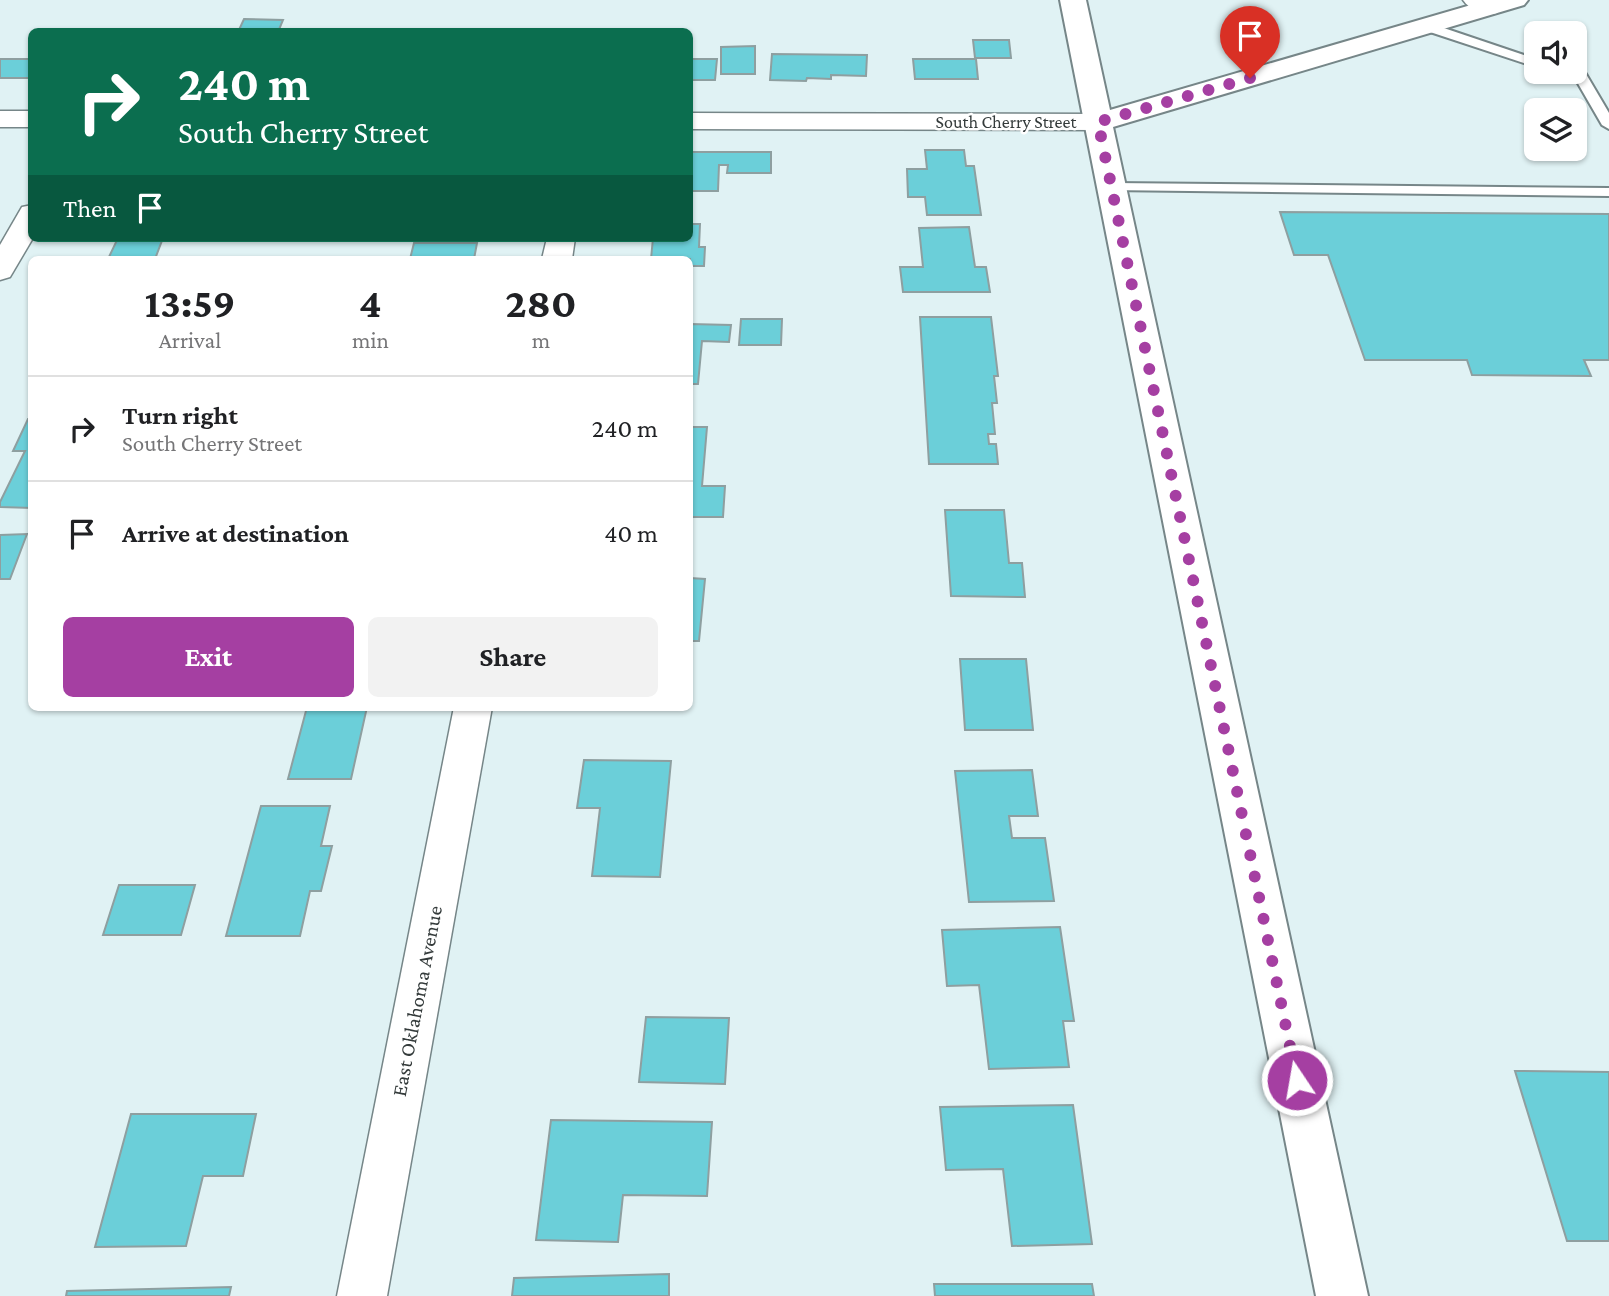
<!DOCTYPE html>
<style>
:root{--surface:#fff;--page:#f2f2f2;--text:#202124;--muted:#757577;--line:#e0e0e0;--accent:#a53fa2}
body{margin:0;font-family:"Crimson Pro",serif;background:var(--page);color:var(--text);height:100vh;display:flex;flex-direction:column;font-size:26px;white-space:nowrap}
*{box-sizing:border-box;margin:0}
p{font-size:23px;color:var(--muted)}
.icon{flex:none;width:38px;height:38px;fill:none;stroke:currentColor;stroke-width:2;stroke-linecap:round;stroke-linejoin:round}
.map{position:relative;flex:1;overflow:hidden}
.drawer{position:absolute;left:28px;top:256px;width:665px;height:455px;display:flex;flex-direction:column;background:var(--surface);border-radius:10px;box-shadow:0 2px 5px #0004}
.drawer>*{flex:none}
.guide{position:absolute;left:28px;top:28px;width:665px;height:214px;border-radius:10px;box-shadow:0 2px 5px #0004;background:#0b6e4f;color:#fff;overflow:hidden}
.buttons{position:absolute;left:1524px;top:21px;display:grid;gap:14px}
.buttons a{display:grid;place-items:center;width:63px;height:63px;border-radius:10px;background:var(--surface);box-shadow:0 2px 5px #0004;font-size:35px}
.pin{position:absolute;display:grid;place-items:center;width:60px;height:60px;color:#fff;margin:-72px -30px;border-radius:50% 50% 50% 0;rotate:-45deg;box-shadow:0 0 7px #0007}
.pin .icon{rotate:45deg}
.me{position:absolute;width:77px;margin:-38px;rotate:348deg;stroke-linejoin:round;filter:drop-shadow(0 0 5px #0008)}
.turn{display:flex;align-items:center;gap:24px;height:147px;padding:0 35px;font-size:32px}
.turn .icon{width:91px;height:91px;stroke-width:2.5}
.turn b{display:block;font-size:49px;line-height:60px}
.then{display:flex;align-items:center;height:66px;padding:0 35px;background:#0003;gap:14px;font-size:26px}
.eta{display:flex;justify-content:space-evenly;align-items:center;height:119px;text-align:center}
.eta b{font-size:42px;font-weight:700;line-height:49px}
.button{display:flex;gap:14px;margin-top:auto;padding:14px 35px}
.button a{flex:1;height:80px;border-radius:10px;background:var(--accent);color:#fff;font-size:28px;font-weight:700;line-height:80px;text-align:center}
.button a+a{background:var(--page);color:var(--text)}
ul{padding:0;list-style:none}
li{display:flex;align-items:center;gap:21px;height:105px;padding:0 35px;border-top:2px solid var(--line)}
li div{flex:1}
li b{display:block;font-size:26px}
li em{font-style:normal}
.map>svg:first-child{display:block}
</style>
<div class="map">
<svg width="1609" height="1296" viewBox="0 0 1609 1296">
<rect width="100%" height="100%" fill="#e0f2f4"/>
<g fill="#6bcfd9" stroke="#8e9fa0" stroke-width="2">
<path d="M244,19L283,20L278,32H238Z"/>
<path d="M973,40H1009L1011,58H975Z"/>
<path d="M755,46V74H721V47Z"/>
<path d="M772,54L867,55L866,76L831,75V79L807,78L806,81L770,80Z"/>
<rect x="0" y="59" width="32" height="19"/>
<path d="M690,59H717L715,80H690Z"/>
<path d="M913,59H976L978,79H915Z"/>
<path d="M925,150H964L966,166H974L981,215H927L925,197H908L907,169H927Z"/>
<path d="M690,152H771V173H727L728,165H719L718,191H690Z"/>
<path d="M1280,212L1609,214V360H1584L1591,376L1472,375L1467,360H1365L1328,255H1294Z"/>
<path d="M690,224H700L699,247H705L704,266H690V259H651L653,238H690Z"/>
<path d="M969,227L975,267H986L990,292H903L900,267H923L919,228Z"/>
<path d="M118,238H163L155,259H108Z"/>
<path d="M414,243H477L474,259H410Z"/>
<path d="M920,317H991L998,376H994L997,403H992L995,434H988L989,444H996L998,464H929Z"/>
<path d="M741,319H782L781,345H739Z"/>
<path d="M690,324L731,325L729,342L702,341L698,384H690Z"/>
<path d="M28,419H32V508L0,507V502L25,451H13Z"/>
<path d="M690,427H707L702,486H725L723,517H690Z"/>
<path d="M945,510H1004L1009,563H1022L1025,597L951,596Z"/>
<path d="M27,534L10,579H0V535Z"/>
<path d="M690,578L705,579L699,641H690Z"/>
<path d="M960,659H1026L1033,730H965Z"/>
<path d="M307,707H367L351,779H288Z"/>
<path d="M584,760L671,761L660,877L592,876L600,808H577Z"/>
<path d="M1032,770L1038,816H1009L1012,838H1045L1054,901L969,902L955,771Z"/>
<path d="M261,806H330L321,846H332L321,891H310L300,936H226Z"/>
<path d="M119,885H195L181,935H103Z"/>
<path d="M1060,927L1074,1021H1063L1069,1067L989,1069L979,985L947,986L942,930Z"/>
<path d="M646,1017L729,1018L725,1084L639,1082Z"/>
<path d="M1515,1071L1609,1072V1241H1567Z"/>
<path d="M1073,1105L1092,1244L1012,1246L1003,1169L946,1170L940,1107Z"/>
<path d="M131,1114H256L243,1176H203L186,1246L95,1247Z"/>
<path d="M551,1120L712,1122L707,1196L623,1195L618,1242L536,1240Z"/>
<path d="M669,1274V1296H512L514,1278Z"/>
<path d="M934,1284H1092L1094,1296H935Z"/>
<path d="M231,1287L229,1296H66L67,1291Z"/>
</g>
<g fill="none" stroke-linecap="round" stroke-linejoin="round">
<defs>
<g id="lane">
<path d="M1426,22L1536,59V67L1421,29V23Z"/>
<path d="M1575,71L1586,74L1609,113V129L1602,125L1576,80L1557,72Z"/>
<path d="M1112,183L1609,188V196L1107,190L1105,187Z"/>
</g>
<g id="street">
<path d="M1463,0H1492L1501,8L1497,13C1485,16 1471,11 1463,0Z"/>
<rect x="0" y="111" width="32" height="16"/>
<path d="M690,113L1099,114L1108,116L1112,122L1108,128L1099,130L690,129Z"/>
<path d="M32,205L33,238L10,277L0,280V245L22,207Z"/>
<path d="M547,238H575L572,259H542Z"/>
<path d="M454,707H492L387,1296H337Z"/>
</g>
<path id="secondary" d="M1060,0H1086L1110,110L1488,0H1528L1524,5L1113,127L1368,1296H1316Z"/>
</defs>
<use href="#lane" stroke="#768688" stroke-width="4"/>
<use href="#street" stroke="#768688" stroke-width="3"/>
<use href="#secondary" stroke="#768688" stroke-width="4"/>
<use href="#lane" fill="#fff" fill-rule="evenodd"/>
<use href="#street" fill="#fff" fill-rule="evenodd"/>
<use href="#secondary" fill="#fff" fill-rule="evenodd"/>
</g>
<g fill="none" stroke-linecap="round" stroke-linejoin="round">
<path stroke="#a53fa2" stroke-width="12" stroke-dasharray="0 21.6" d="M1250,78L1098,122L1297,1080"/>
</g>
<g text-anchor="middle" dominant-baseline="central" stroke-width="5" stroke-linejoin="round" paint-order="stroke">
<g font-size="18" fill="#343b3b" stroke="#fff">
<text x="1006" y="122">South Cherry Street</text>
</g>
<g font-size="21" fill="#343b3b" stroke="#fff">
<text transform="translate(417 1001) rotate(-79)">East Oklahoma Avenue</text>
</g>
</g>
</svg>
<div class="buttons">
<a><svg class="icon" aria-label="sound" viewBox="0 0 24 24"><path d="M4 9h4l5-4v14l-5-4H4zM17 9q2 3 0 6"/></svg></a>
<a><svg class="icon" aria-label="layers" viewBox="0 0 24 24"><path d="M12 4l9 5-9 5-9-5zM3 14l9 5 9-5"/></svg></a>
</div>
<div class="pin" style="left:1250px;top:78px;background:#d93025"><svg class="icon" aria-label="arrive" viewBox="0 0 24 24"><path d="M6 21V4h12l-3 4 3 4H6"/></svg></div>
<svg class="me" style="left:1297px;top:1080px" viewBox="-20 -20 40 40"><circle r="17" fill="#a53fa2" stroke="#fff" stroke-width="3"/><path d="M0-11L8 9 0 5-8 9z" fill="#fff"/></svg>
<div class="guide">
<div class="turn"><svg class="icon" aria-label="right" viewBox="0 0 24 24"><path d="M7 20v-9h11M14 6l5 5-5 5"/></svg><div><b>240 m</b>South Cherry Street</div></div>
<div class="then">Then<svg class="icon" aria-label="arrive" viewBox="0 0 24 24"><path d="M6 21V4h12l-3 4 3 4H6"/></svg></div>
</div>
<section class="drawer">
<div class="eta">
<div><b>13:59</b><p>Arrival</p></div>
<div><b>4</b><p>min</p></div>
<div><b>280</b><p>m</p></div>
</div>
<ul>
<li><svg class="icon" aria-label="right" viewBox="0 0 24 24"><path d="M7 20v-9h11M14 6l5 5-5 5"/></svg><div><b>Turn right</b><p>South Cherry Street</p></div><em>240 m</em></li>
<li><svg class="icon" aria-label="arrive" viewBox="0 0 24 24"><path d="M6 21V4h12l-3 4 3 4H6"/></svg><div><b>Arrive at destination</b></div><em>40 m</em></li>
</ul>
<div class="button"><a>Exit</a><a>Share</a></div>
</section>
</div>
